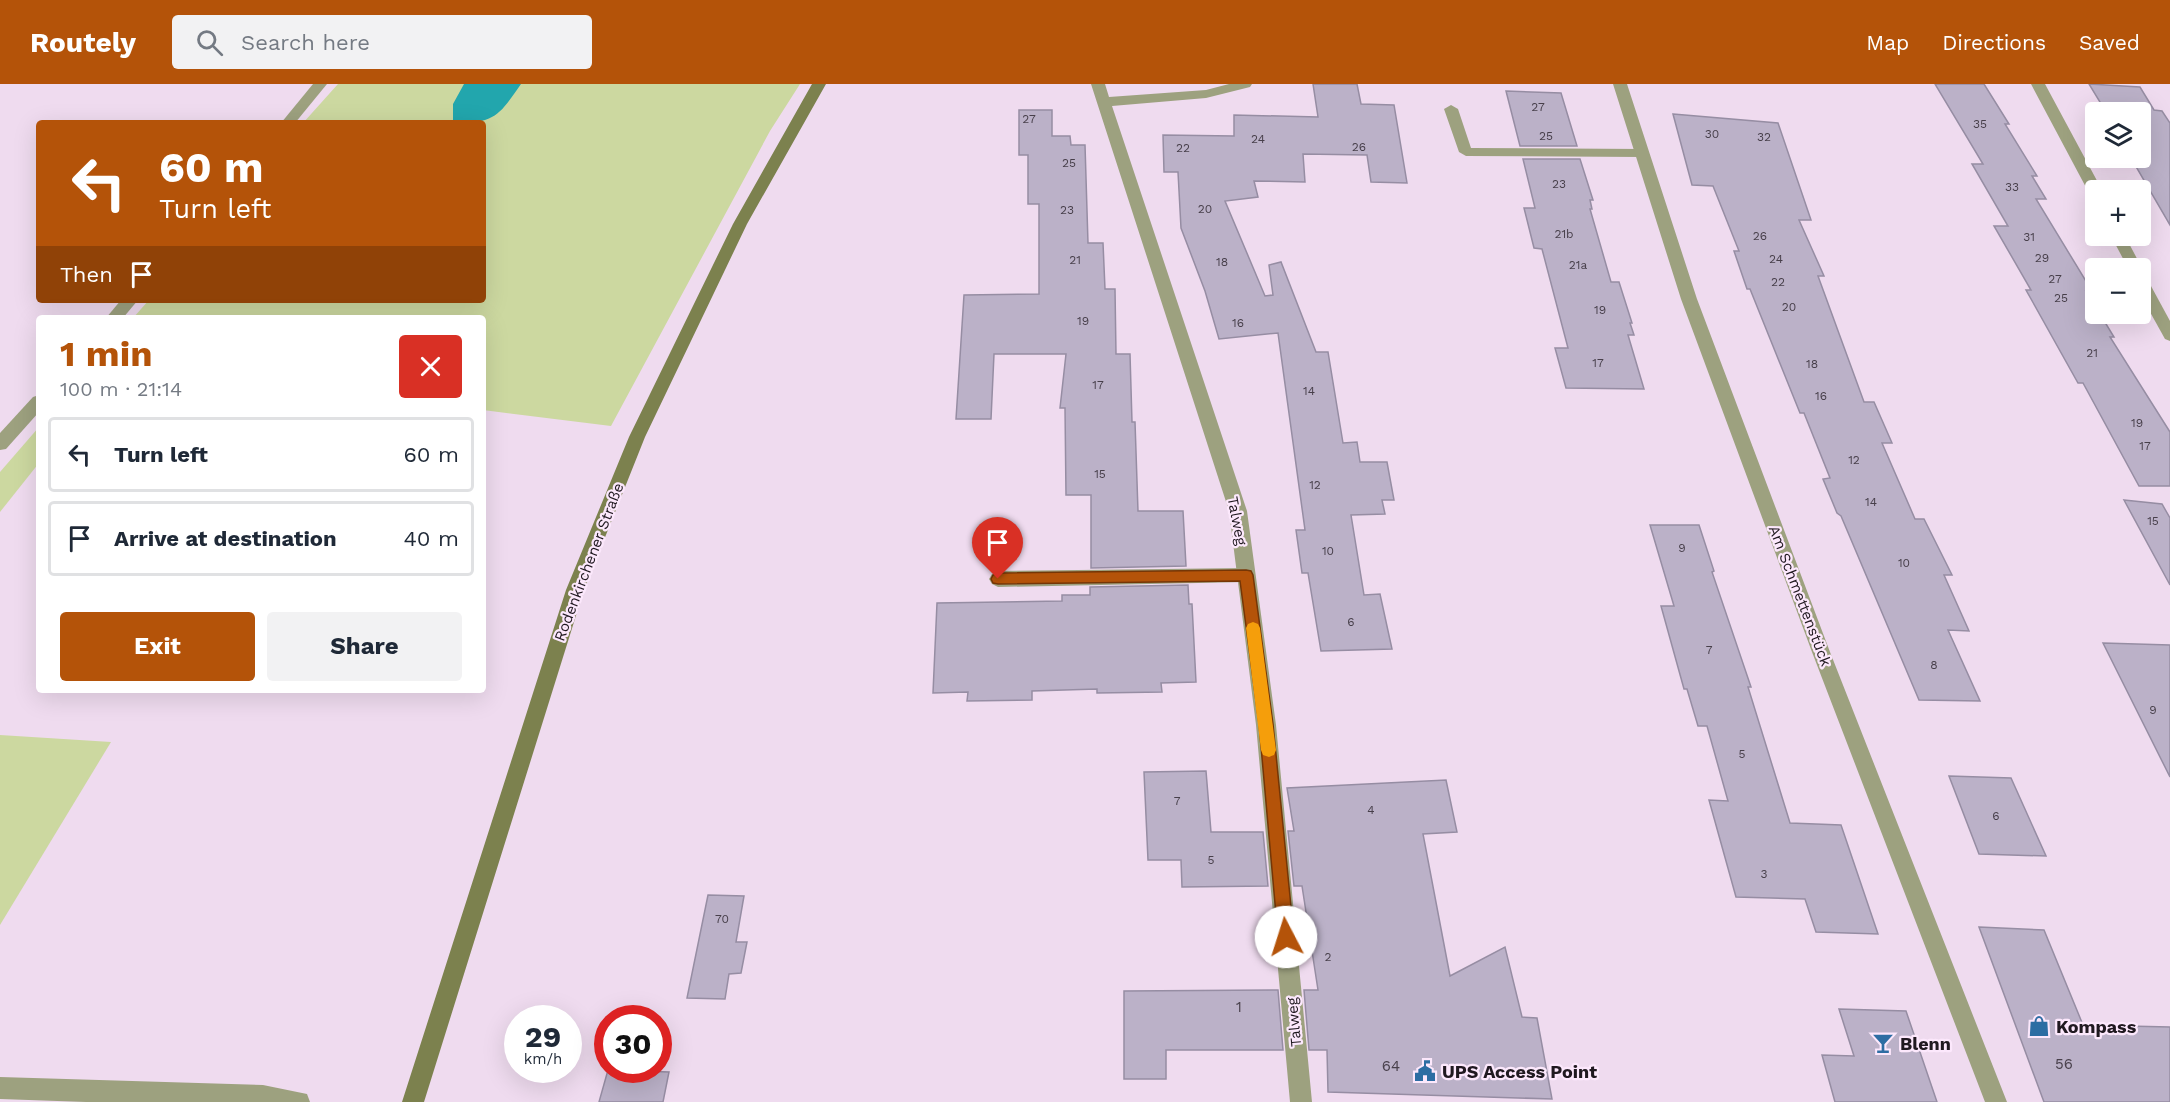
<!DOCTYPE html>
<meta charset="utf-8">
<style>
:root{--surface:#fff;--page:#f2f2f3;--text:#1f2937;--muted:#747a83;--line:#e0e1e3;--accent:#b45309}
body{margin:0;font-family:"Work Sans",sans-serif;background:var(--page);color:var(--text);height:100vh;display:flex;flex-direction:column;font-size:22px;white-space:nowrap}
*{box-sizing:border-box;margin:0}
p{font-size:20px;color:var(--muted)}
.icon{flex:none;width:33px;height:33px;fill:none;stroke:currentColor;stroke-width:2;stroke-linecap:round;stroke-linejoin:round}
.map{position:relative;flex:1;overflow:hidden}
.drawer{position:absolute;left:36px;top:231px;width:450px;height:378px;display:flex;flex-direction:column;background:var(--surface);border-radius:6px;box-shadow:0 6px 24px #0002}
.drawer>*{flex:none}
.guide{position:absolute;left:36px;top:36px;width:450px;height:183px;border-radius:6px;box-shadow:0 6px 24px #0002;background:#b45309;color:#fff;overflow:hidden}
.controls{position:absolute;left:2085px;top:18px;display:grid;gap:12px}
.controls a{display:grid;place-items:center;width:66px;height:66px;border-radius:6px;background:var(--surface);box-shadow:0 6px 24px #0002;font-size:30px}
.speed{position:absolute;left:504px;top:921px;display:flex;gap:12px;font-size:30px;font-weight:700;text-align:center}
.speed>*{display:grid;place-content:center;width:78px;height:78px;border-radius:50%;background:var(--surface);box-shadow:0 6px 24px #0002;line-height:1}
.speed small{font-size:15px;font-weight:400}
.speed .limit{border:9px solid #d22;background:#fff;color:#111}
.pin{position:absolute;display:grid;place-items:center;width:51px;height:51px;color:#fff;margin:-62px -26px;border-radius:50% 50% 50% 0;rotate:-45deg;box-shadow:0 0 6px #0007}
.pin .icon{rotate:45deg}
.me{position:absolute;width:66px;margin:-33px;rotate:355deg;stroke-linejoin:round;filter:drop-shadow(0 0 4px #0008)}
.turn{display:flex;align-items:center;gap:21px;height:126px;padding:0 24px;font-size:27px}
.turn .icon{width:78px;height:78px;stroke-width:2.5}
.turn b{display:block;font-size:42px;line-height:51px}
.then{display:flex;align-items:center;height:57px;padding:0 24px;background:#0003;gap:12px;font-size:22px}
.round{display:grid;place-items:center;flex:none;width:63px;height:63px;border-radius:6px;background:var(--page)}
.headline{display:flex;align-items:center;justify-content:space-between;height:102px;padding:0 24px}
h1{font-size:36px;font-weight:700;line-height:45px;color:var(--accent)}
.cta{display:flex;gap:12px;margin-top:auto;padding:12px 24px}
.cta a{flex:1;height:69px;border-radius:6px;background:var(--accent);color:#fff;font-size:24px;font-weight:700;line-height:69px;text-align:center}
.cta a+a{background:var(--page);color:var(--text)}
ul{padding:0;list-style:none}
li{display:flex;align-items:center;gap:18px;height:75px;margin:0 12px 9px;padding:0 12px;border:3px solid var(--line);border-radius:6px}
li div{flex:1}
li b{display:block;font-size:22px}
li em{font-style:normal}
header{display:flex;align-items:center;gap:36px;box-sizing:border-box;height:84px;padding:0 30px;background:var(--accent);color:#fff}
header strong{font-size:28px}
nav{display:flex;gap:33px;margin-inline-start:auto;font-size:21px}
.search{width:420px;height:54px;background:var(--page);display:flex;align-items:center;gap:15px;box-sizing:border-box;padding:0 21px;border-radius:6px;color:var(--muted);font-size:22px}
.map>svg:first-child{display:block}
</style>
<header>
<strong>Routely</strong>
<div class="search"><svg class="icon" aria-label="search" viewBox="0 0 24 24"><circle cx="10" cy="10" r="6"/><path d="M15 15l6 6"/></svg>Search here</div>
<nav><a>Map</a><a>Directions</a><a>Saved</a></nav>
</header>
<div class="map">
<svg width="2170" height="1018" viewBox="0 0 2170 1018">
<rect width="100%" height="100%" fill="#efdbef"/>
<g fill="#ccd8a0">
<path d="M338,0H800L770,47L611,342L483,326V234H133L149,216H483V39H303Z"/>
<path d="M39,343V379L0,428V388Z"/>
<path d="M0,651L111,658L0,841Z"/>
</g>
<path fill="#22a6ad" d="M464,0H521C498,33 495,39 453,39V20Z"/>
<g fill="#bbb1c8" stroke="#968da3" stroke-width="1.5">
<path d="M1313,0H1357L1361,20L1394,21L1407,99L1371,98L1367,71L1303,70L1305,98L1254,97L1258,113L1225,117L1265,212L1273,211L1269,181L1281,178L1316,268H1328L1343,359L1357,358L1360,378H1387L1394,416H1382L1385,430L1351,431L1364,511L1380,510L1392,565L1321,567L1308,489H1302L1296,446H1305L1278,249L1219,255L1205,207L1181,144L1178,88H1164L1163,51L1234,52V31L1318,33Z"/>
<path d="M1935,0H1984L2009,40H2005L2037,92H2032L2046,115H2036L2092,207H2086L2096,222V230H2100L2114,253H2110L2170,348V402H2139L2083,299H2078L2026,206H2031L1994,142H2008L1972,80H1983Z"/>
<path d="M2089,0L2140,3L2154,26L2162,27L2170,39V141L2131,74H2140V28H2106Z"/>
<path d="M1506,7L1561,9L1577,62H1520Z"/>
<path d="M1019,26H1052V52H1070L1071,61H1085L1088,159H1103L1105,205H1115L1116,270H1130L1132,338H1135L1138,427H1183L1186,482L1091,484V411H1066L1065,324H1060L1066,270H994L991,335H956L964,211L1039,210V120H1028V71H1019Z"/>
<path d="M1673,30L1778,39L1811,136H1799L1824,192H1818L1864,318H1874L1892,359H1882L1915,435H1924L1952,491H1944L1969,547L1948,546L1980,617L1919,616L1841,432L1837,429L1823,395L1830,394L1804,329H1800L1750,205H1747L1734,167H1739L1713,102L1692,101Z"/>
<path d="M1523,75H1580L1593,116H1590L1592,125H1590L1611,198H1619L1632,239H1630L1634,251H1628L1644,305L1566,304L1555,264H1568L1542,165L1534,164L1524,124H1535Z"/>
<path d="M2124,416L2162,420L2170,434V501Z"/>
<path d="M1650,441H1699L1714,487L1712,488L1751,603H1748L1790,739L1841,741L1878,850L1816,848L1805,815L1736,813L1709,716L1728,717L1707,642H1698L1687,605H1684L1661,522H1674Z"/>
<path d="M1188,501L1189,520H1192L1196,598L1161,599L1162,608L1097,609V605L1032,607V616L967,617L968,608L933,609L937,519L1062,517V511H1090V503Z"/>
<path d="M2103,559L2170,561V693Z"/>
<path d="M1206,687L1211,748H1263L1268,802L1182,803L1181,776H1148L1144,688Z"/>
<path d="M1949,692L2011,694L2046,772L1979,770Z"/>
<path d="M1446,696L1457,748L1423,750L1450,892L1505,863L1522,933L1537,934L1552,1015L1328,1008L1327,966H1309L1304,906H1318L1302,802H1294L1288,747H1294L1287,704Z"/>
<path d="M708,811L744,812L736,858H747L741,889L729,890L725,915L687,914Z"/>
<path d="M1979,843L2044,846L2083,941L2170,943V1018H2044Z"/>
<path d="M1278,906L1283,966H1166V995H1124V907Z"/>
<path d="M1839,925L1906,927L1937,1018H1835L1822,971L1854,972Z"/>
<path d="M608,986L669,988L663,1018H599Z"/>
</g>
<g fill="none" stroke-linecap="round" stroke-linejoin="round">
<g fill="#9da17f" fill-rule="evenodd">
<path d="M1451,21L1458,25L1471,64L1642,65L1649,69L1642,73L1466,72L1459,68L1444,25Z"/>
<path d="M1246,484L1252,486L1255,491L1252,496L1246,498L998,503L992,500L989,495L992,490L998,487Z"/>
</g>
<g fill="#9da17f" fill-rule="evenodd">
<path d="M313,0H327L295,39H281Z"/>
<path d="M1091,0H1105L1109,13L1206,6L1229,0H1252L1250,3L1206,14L1112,22L1247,427L1276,641L1312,1018H1290L1256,641L1229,427Z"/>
<path d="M1613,0H1627L1697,215L1830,568L2007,1018H1985L1812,568L1681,215Z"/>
<path d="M2031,0H2045L2102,106H2096V114L2089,109Z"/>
<path d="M2111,152H2125L2142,184L2140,187V184H2128Z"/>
<path d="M2140,190L2145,191L2170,237V257L2165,255L2140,210Z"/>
<path d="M121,216H138L123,234H106Z"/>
<path d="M39,311V328L6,365L0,366V349L33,313Z"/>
</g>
<path fill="#9da17f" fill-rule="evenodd" d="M0,993L263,1001L307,1010L310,1018H86L0,1015Z"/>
<path fill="#7c814e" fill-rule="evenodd" d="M812,0H826L747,140L645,353L584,506L424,1018H402L566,506L629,353L733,140Z"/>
</g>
<path fill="#b45309" stroke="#753606" stroke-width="1.5" d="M1246,486L1251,487L1253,491L1273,640L1294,853L1291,859L1286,861L1280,859L1278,853L1259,640L1240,497L998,500L993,499L991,495L993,491L998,489Z"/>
<path fill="#f59e0b" d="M1253,538L1258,540L1260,544L1276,666L1274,671L1269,673L1263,671L1261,666L1246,544L1248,540Z"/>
<defs>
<symbol id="shop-bare" viewBox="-9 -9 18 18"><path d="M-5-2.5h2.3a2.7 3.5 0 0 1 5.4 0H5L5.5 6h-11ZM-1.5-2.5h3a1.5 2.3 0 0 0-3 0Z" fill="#2d6da3" stroke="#fce8fc" stroke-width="2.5" paint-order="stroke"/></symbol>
<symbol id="bar-bare" viewBox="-9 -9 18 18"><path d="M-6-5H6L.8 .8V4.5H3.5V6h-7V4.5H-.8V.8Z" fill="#2d6da3" stroke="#fce8fc" stroke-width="2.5" paint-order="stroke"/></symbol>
<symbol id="civic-bare" viewBox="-9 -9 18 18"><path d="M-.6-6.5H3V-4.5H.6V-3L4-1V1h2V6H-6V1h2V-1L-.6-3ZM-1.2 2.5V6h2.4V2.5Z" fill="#2d6da3" stroke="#fce8fc" stroke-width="2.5" paint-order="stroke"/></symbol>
</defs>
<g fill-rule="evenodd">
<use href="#shop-bare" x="2024" y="927" width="30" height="30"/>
<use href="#bar-bare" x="1868" y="944" width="30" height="30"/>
<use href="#civic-bare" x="1410" y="972" width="30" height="30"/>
</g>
<g text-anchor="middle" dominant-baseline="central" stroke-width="4.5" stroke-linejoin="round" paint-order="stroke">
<g font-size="12" fill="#473f4a">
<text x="1538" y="23">27</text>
<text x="1029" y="35">27</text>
<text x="1980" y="40">35</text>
<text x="1712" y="50">30</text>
<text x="1546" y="52">25</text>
<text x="1764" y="53">32</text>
<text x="1258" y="55">24</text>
<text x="1359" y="63">26</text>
<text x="1183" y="64">22</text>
<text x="1069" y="79">25</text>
<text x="1559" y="100">23</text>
<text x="2012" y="103">33</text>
<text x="1205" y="125">20</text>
<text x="1067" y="126">23</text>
<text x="1564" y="150">21b</text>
<text x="1760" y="152">26</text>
<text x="2029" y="153">31</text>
<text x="2042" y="174">29</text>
<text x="1776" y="175">24</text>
<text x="1075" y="176">21</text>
<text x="1222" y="178">18</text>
<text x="1578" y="181">21a</text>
<text x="2055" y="195">27</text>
<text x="1778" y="198">22</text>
<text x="2061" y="214">25</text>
<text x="1789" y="223">20</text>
<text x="1600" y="226">19</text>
<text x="1083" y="237">19</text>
<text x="1238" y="239">16</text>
<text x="2092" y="269">21</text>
<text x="1598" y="279">17</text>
<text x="1812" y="280">18</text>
<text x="1098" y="301">17</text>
<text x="1309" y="307">14</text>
<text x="1821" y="312">16</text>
<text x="2137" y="339">19</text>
<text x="2145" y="362">17</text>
<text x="1854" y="376">12</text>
<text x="1100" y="390">15</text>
<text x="1315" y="401">12</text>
<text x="1871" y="418">14</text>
<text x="2153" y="437">15</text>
<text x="1682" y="464">9</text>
<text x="1328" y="467">10</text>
<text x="1904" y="479">10</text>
<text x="1351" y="538">6</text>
<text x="1709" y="566">7</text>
<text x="1934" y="581">8</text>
<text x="2153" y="626">9</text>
<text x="1742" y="670">5</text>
<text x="1177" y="717">7</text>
<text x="1371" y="726">4</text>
<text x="1996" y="732">6</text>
<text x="1211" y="776">5</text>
<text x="1764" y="790">3</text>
<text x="722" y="835">70</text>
<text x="1328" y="873">2</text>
</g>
<g font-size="15" fill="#201920" stroke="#fce8fc">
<text transform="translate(1237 437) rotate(79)">Talweg</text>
<text transform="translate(589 478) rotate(-69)">Rodenkirchener Straße</text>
<text transform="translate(1800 512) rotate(69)">Am Schmettenstück</text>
<text transform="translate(1294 938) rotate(-95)">Talweg</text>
</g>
<g font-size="15" fill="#473f4a">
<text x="1239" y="923">1</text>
<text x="2064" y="980">56</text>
<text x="1391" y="982">64</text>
</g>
<g font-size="18" font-weight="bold" fill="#201920" stroke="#fce8fc" text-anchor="start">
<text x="2056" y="942">Kompass</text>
<text x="1900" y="959">Blenn</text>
<text x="1442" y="987">UPS Access Point</text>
</g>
</g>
</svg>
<div class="controls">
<a><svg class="icon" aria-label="layers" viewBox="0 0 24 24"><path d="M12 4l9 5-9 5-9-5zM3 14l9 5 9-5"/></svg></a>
<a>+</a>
<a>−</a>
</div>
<div class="speed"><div>29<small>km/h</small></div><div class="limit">30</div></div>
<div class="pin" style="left:998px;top:495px;background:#d93025"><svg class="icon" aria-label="arrive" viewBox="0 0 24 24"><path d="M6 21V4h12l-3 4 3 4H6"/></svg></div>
<svg class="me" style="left:1286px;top:853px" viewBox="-20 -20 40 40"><circle r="19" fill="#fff"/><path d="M0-13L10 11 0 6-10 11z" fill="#b45309"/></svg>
<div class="guide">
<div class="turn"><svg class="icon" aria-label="left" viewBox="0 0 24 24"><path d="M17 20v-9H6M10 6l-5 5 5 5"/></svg><div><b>60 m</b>Turn left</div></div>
<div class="then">Then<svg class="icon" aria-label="arrive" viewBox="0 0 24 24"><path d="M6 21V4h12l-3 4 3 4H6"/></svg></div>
</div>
<section class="drawer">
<div class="headline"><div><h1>1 min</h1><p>100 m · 21:14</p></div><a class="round" style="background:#d93025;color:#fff"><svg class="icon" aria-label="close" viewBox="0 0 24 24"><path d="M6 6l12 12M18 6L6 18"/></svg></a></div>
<ul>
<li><svg class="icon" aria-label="left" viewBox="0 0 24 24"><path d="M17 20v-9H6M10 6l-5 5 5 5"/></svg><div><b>Turn left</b></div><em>60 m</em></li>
<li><svg class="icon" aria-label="arrive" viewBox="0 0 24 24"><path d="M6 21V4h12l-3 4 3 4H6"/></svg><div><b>Arrive at destination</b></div><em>40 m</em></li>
</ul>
<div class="cta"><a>Exit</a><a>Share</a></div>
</section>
</div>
